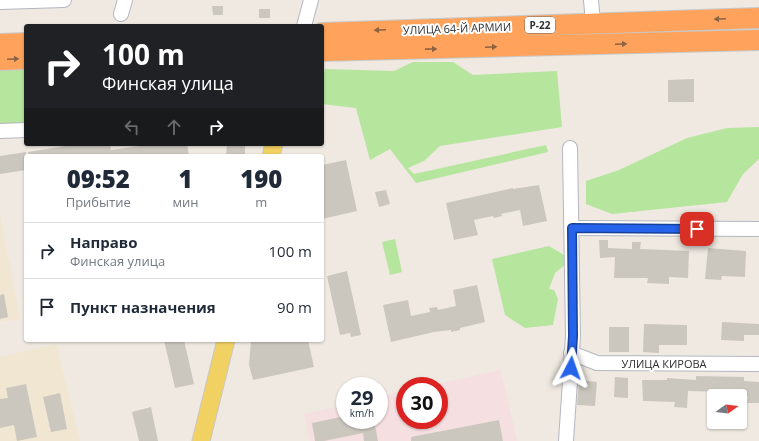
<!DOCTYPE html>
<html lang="ru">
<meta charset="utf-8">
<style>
:root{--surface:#fff;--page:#f6f6f7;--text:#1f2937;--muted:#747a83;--line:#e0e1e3}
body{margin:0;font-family:"Open Sans",sans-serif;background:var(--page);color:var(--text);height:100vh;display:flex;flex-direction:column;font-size:15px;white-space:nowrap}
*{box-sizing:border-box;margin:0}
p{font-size:13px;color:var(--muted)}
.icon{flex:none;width:22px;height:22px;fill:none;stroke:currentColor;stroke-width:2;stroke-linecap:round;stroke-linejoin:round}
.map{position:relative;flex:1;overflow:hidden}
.sheet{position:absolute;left:24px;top:154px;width:300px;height:188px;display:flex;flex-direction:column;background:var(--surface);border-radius:4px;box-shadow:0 1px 3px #0004}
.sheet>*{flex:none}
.top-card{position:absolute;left:24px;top:24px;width:300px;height:122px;border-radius:4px;box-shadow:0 1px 3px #0004;background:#202124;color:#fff;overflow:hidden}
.needle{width:26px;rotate:75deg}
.controls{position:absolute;left:707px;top:389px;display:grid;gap:8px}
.controls a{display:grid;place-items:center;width:40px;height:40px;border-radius:4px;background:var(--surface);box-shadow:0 1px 3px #0004;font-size:20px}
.speed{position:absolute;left:336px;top:377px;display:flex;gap:8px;font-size:20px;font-weight:700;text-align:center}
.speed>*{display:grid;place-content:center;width:52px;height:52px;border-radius:50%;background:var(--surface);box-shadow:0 1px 3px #0004;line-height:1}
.speed small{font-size:10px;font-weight:400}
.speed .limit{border:6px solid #d22;background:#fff;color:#111}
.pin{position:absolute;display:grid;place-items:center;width:34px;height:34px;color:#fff;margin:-17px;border-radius:8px;box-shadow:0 2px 6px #0006}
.me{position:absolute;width:44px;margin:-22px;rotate:4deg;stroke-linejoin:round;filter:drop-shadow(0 0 3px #0008)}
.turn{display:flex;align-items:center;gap:14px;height:84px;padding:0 12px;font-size:18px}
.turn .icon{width:52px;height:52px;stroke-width:2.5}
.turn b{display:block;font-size:28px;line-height:34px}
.lanes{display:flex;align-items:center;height:38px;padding:0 12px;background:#0003;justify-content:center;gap:20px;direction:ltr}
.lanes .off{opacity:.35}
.eta{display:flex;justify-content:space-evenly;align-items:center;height:68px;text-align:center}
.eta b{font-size:24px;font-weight:800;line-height:28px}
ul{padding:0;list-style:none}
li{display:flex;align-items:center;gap:12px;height:56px;padding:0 12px;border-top:1px solid var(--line)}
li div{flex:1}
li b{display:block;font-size:15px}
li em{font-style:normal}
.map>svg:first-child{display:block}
</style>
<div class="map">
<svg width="759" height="441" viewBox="0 0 759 441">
<rect width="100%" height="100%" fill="#efe9e1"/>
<g fill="#f0e6d1">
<path d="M0,214L20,319L0,322Z"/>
<path d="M56,344L80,441H0V357Z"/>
</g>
<path fill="#f5dfe0" d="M501,370L517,441H310L304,414L345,405V420H379V397L405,391V420H439V386H428Z"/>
<g fill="#b6e59e">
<path d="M413,62H453L473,75L557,71L562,127L440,146L424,161L408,168L414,174L546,145L548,152L416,183L390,149L370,160L356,108L322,104V80L325,69L394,71Z"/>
<path d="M26,67V124H0V68Z"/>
<path d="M759,127V159L743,174L727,202L612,214L586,204V181L619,170L687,138L727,128Z"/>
<path d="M395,239L402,272L390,275L382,242Z"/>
<path d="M549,246L564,255L566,264L555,273L549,289L554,290L558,299L553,325L525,328L505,315L492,259Z"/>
</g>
<g fill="#cbc7bf">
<path d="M212,6H223V15H213Z"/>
<rect x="259" y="9" width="11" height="9"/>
<path d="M694,79V102H668V80Z"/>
<path d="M78,144H110L111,150L154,144H187L189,156H29L28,152Z"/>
<path d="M227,144H245V156H226Z"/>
<path d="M26,152V170L0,174V156Z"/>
<path d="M346,160L357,211L322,219V165Z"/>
<path d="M539,185L547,221L523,226L520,210L501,214L502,216L494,218L493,216L474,220L478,235L454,240L446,203L513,188V189Z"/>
<path d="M386,190L390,204L379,207L375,192Z"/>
<path d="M599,240H608V248L632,249V242H641L640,249L689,251L688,278L669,277V284L647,283L648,278H614L615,257L600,258Z"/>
<path d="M708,248L746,251L745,277L722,276L721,280L705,279Z"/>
<path d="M347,271L361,335L351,337L350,333L340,335L327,276Z"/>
<path d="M477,285L485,322L460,328V330L451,332V330L434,332L391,342L383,305L408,300L411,316L430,312L429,308L437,307L438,310L456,306L453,290Z"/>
<path d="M4,294L8,317L0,319V295Z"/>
<path d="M722,322L759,324V335H744V341L721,340Z"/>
<path d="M644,324L687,325V345H659V353L643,352Z"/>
<rect x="609" y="327" width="20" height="25"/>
<path d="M164,340H184L194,384L175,388Z"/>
<path d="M251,340H308L314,367L253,380L249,365Z"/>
<path d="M696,376L744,377V381L759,382V403H747L748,396H724V392L688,391L687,408L674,407L675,402L643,401L642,380H667V378L696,380Z"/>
<path d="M615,377L628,378V398L614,397Z"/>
<path d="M579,380L597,382L595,406L577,405Z"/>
<path d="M26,384L37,437L17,441L14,425L0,428V399L8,398L6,388Z"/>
<path d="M60,393L67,429L51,432L43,397Z"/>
<path d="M151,407L158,441H139L132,412Z"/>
<path d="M345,416V420H374L378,441H364L363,433L324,441H315L312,423Z"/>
<path d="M499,420L503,441H411V437Z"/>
</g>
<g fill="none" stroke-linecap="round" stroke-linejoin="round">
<defs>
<g id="minor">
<path d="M591,0L593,23"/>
<path d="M0,2L64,0"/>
<path d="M121,14L125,0"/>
<path d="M304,26L311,0"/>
<path d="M0,131L26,130"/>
<path d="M572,228L759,229"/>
<path d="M571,353L597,363L759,364"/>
<path d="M566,441L573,336L570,148"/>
</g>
<g id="major">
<path d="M271,156L274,144"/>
<path d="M201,441L226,340"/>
</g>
<g id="highway">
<path d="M322,33L759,18"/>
<path d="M0,44L26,43"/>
<path d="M322,51L759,40"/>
<path d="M0,60L26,59"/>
</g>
</defs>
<use href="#minor" stroke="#b4b7c1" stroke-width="16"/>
<use href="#major" stroke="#c9c9c9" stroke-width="19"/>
<use href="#highway" stroke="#c9c9c9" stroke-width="22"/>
<use href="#minor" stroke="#fff" stroke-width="14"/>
<use href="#major" stroke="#f2d163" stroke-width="17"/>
<use href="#highway" stroke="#ffa35c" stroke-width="20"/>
</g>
<defs><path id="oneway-solid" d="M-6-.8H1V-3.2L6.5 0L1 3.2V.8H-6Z"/></defs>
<g fill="#8c6343">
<use href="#oneway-solid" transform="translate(720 19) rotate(178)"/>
<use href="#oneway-solid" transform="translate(380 30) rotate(178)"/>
<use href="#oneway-solid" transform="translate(621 44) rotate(-2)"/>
<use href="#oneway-solid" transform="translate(491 47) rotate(-2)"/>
<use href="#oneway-solid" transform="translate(431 49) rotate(-1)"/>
<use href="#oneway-solid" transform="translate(13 59) rotate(-2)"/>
</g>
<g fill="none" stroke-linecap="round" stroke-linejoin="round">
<defs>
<path id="route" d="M571,368L573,336L572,228L697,229"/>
</defs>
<use href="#route" stroke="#184099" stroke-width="10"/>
<use href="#route" stroke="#2563eb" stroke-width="7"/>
</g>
<g text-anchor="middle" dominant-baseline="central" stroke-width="4" stroke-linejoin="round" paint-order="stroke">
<rect fill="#fff" stroke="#6d6d6d" stroke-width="1" x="525" y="17" width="30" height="16" rx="3"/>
<g font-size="10" font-weight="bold" fill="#2e2e2e">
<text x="540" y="25">Р-22</text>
</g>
<g font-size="11" fill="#2e2e2e" stroke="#fff">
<text transform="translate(457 28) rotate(-2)">УЛИЦА 64-Й АРМИИ</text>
<text x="664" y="363">УЛИЦА КИРОВА</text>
</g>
</g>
</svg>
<div class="controls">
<a><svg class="needle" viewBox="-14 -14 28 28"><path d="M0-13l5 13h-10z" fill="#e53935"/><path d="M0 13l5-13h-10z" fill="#747a83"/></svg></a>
</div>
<div class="speed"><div>29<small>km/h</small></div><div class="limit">30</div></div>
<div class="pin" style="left:697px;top:229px;background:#d93025"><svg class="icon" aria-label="arrive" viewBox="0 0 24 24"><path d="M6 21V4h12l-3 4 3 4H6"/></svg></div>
<svg class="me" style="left:571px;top:368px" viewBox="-20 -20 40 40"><path d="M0-17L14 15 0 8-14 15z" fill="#2563eb" stroke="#fff" stroke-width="4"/></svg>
<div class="top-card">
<div class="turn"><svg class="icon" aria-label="right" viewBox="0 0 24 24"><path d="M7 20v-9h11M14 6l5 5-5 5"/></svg><div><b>100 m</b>Финская улица</div></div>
<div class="lanes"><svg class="icon off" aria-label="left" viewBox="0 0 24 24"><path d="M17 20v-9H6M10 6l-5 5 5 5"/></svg><svg class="icon off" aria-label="ahead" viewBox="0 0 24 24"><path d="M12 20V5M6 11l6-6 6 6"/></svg><svg class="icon" aria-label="right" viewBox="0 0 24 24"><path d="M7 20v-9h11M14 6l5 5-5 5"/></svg></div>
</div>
<section class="sheet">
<div class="eta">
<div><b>09:52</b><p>Прибытие</p></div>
<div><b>1</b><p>мин</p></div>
<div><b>190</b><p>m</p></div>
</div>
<ul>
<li><svg class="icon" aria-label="right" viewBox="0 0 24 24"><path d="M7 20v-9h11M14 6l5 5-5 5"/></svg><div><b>Направо</b><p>Финская улица</p></div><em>100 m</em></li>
<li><svg class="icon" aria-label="arrive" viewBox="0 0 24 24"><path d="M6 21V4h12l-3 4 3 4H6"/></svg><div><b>Пункт назначения</b></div><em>90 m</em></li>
</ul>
</section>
</div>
